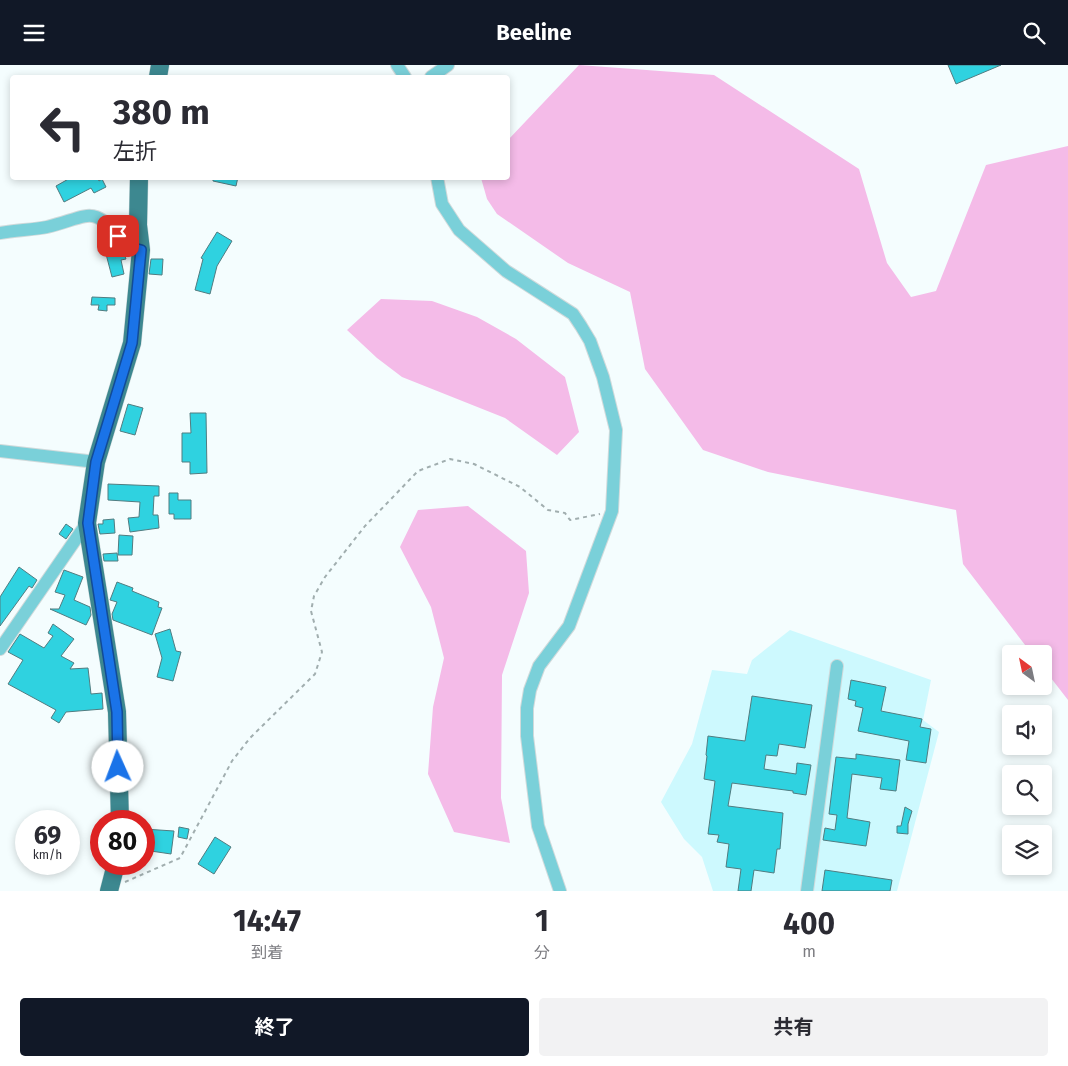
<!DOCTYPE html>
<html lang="ja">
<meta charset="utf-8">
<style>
:root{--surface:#fff;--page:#f2f2f3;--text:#2b2b33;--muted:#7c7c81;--accent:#111827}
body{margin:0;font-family:"Fira Sans","Noto Sans JP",sans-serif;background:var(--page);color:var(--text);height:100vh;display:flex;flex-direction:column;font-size:19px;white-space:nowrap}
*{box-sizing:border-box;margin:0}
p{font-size:16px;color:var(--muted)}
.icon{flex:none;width:28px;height:28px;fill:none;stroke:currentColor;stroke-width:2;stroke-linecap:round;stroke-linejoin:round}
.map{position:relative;height:826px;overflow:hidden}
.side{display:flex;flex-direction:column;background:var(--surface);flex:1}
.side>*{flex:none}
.top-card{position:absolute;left:10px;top:10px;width:500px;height:105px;border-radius:5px;box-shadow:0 2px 8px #0003;background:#fff;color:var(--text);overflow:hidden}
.needle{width:32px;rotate:327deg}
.fabs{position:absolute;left:1002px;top:580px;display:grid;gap:10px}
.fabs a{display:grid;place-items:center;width:50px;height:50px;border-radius:5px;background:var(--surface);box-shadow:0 2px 8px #0003;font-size:25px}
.speed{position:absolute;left:15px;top:745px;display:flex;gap:10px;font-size:25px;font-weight:700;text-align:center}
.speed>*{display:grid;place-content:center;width:65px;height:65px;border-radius:50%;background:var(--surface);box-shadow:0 2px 8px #0003;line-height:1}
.speed small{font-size:12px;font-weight:400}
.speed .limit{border:8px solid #d22;background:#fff;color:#111}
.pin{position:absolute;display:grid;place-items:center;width:42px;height:42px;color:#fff;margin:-21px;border-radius:10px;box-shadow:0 2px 8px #0006}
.me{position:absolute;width:55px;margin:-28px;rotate:358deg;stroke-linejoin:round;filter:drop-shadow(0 0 4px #0008)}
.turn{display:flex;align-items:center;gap:18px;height:105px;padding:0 20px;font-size:22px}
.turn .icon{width:65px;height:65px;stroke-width:2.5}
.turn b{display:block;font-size:35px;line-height:42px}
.eta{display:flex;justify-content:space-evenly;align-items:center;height:85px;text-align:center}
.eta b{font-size:30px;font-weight:700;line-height:35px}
.button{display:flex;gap:10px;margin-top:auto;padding:10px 20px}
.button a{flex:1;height:58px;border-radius:5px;background:var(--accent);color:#fff;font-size:20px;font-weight:700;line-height:58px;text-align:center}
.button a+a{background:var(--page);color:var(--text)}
header{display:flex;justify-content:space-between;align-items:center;height:65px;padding:0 20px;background:var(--accent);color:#fff;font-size:22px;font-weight:700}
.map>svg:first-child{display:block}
</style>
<header><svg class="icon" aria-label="menu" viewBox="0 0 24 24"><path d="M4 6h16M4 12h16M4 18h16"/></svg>Beeline<svg class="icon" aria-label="search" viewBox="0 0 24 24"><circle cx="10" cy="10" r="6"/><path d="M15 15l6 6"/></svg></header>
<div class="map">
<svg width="1068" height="826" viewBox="0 0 1068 826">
<rect width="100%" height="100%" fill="#f4fdfe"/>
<path fill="#cdf9fe" d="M790,565L931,615L923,655L939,667L897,826H713L702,792L684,774L661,737L692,679L712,605L747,609L752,595Z"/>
<g fill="#f4bbe8">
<path d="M579,0L714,10L859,104L887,198L911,232L936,226L986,100L1068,81V635L1044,604V589H1032L963,499L956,445L768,407L703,385L645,304L630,227L568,198L497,149L487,134L481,113L508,112V75Z"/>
<path d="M381,234L432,236L477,252L516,274L565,312L579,367L557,390L505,353L402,312L377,293L347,265Z"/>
<path d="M468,441L526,486L529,528L502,610L501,733L510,778L454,767L428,709L433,642L444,593L431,542L400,482L418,445Z"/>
</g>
<g fill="#2fd2e0" stroke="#517c80">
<path d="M948,0H1001L956,19Z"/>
<path d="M72,112H97L99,116L102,114L106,122L94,128L91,123L64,137L56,121Z"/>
<path d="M213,112H238L236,121L213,116Z"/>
<path d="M217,167L232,176L217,201L210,229L195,225L203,194L201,193Z"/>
<path d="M118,186L124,189L126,194L121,195L124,209L112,212L106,189Z"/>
<path d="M151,194H163L162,210L149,209Z"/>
<path d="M92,232L115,233V240H107V246L98,245L99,240H91Z"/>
<path d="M128,339L143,343L135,370L120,366Z"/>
<path d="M190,348H206L207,408L190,409V397H182V368H191Z"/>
<path d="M108,419L159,421V431H154L153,450H158L159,463L130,467L128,453L139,452L140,437L108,435Z"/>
<path d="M169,428H178V435H191V454H174V449H169Z"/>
<path d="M114,454L115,468L100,469L98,459H103V455Z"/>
<path d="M66,459L73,464L66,474L59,469Z"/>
<path d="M119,470L133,471L132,490H118Z"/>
<path d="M117,488L118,496H104L103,489Z"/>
<path d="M19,502L37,515L32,523L29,521L0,561V532Z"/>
<path d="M64,505L83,512L74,535L90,542L91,550L86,560L50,544H59L65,530L55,527Z"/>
<path d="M117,517L133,523L132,526L159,537L158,542L162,543L152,570L113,555L112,549L117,537L110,535Z"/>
<path d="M53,559L74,574L61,591L74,598L70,604L88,603L91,629L102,628L103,644L66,647L59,658L51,653L56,645L8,619L23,595L8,587L20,569L44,583L53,571L48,568Z"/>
<path d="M170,564L176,586L181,587L173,616L157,612L162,593L155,569Z"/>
<path d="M851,615L886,622L881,646L922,654L920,662L931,664L926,698L906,695L909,676L858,666L863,643L855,641L856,636L848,634Z"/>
<path d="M752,631L812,640L805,683L779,679L777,691L766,690L764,704L796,709L797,698L811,700L806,730L793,728V726L732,718L728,741L783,748L780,784H777L774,808L754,805L751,826H738L741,804L726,802L729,779L717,777L719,770L708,769L715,716L704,714L707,691L706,690L708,671L745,676Z"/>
<path d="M856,689L900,695L896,726L880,724L882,713L852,709L847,753L870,757L866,781L823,775L825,763L835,765L837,750L829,749L836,692L856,694Z"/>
<path d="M905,742L912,746L908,759V769L897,768V761H901Z"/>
<path d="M179,762L189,764L187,774L178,772Z"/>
<path d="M144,764L174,766L171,789L144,785Z"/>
<path d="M215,772L231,782L214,809L198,799Z"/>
<path d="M825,805L892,815L890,826H822Z"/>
</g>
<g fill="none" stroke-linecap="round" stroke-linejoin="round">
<defs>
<g id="minor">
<path d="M397,0L405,12"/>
<path d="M431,12L448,0"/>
<path d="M437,112L442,139L459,165L506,206L573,249L581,261L590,276L603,312L616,365L612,446L569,561L539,601L530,625L527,643V671L538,761L560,826"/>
<path d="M0,168C15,165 32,165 47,162C91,151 94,137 125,181L141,185"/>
<path d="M0,386L96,397"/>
<path d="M0,584L87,458"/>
<path d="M807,826L837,601"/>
</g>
<g id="highway">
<path d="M158,12L160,0"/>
<path d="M120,756L117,647L87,458L96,397L132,278L141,185L138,160L139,112"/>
<path d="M109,826L116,799"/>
</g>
</defs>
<use href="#minor" stroke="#d0dadb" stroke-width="14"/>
<use href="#highway" stroke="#d0dadb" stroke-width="19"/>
<path stroke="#a1aeaf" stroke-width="2" stroke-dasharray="4 4" stroke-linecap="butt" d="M125,817L180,793L232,696L250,673L315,609L322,587L311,546L314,531L325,512L365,461L418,406L450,394L474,399L520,422L548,445L565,448L570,455L600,449"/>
<use href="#minor" stroke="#7ad0d9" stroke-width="12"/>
<use href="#highway" stroke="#3d8890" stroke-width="18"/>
</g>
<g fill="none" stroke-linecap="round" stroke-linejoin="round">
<defs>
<path id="route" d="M118,171L125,181L141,185L132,278L96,397L88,458L117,647L118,702"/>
</defs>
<use href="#route" stroke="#114b97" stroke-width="12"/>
<use href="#route" stroke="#1a73e8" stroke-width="9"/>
</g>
</svg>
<div class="fabs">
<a><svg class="needle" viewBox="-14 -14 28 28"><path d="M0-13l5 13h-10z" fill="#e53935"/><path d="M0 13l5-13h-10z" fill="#7c7c81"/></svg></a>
<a><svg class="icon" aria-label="sound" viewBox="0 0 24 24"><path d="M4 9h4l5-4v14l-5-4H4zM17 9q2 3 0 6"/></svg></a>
<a><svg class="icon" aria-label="search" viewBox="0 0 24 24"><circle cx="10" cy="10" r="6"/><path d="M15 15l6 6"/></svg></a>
<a><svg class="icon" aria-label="layers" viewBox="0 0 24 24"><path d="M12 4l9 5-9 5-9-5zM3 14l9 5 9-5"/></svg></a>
</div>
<div class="speed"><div>69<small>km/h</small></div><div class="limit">80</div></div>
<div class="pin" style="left:118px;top:171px;background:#d93025"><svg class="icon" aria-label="arrive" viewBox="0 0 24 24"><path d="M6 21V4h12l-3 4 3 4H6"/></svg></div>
<svg class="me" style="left:118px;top:702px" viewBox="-20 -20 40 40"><circle r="19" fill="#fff"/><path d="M0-13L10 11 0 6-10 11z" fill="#1a73e8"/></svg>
<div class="top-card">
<div class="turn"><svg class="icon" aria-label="left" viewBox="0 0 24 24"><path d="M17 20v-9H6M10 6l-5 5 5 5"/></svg><div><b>380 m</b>左折</div></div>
</div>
</div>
<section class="side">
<div class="eta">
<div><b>14:47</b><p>到着</p></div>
<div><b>1</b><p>分</p></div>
<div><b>400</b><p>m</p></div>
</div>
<div class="button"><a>終了</a><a>共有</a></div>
</section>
